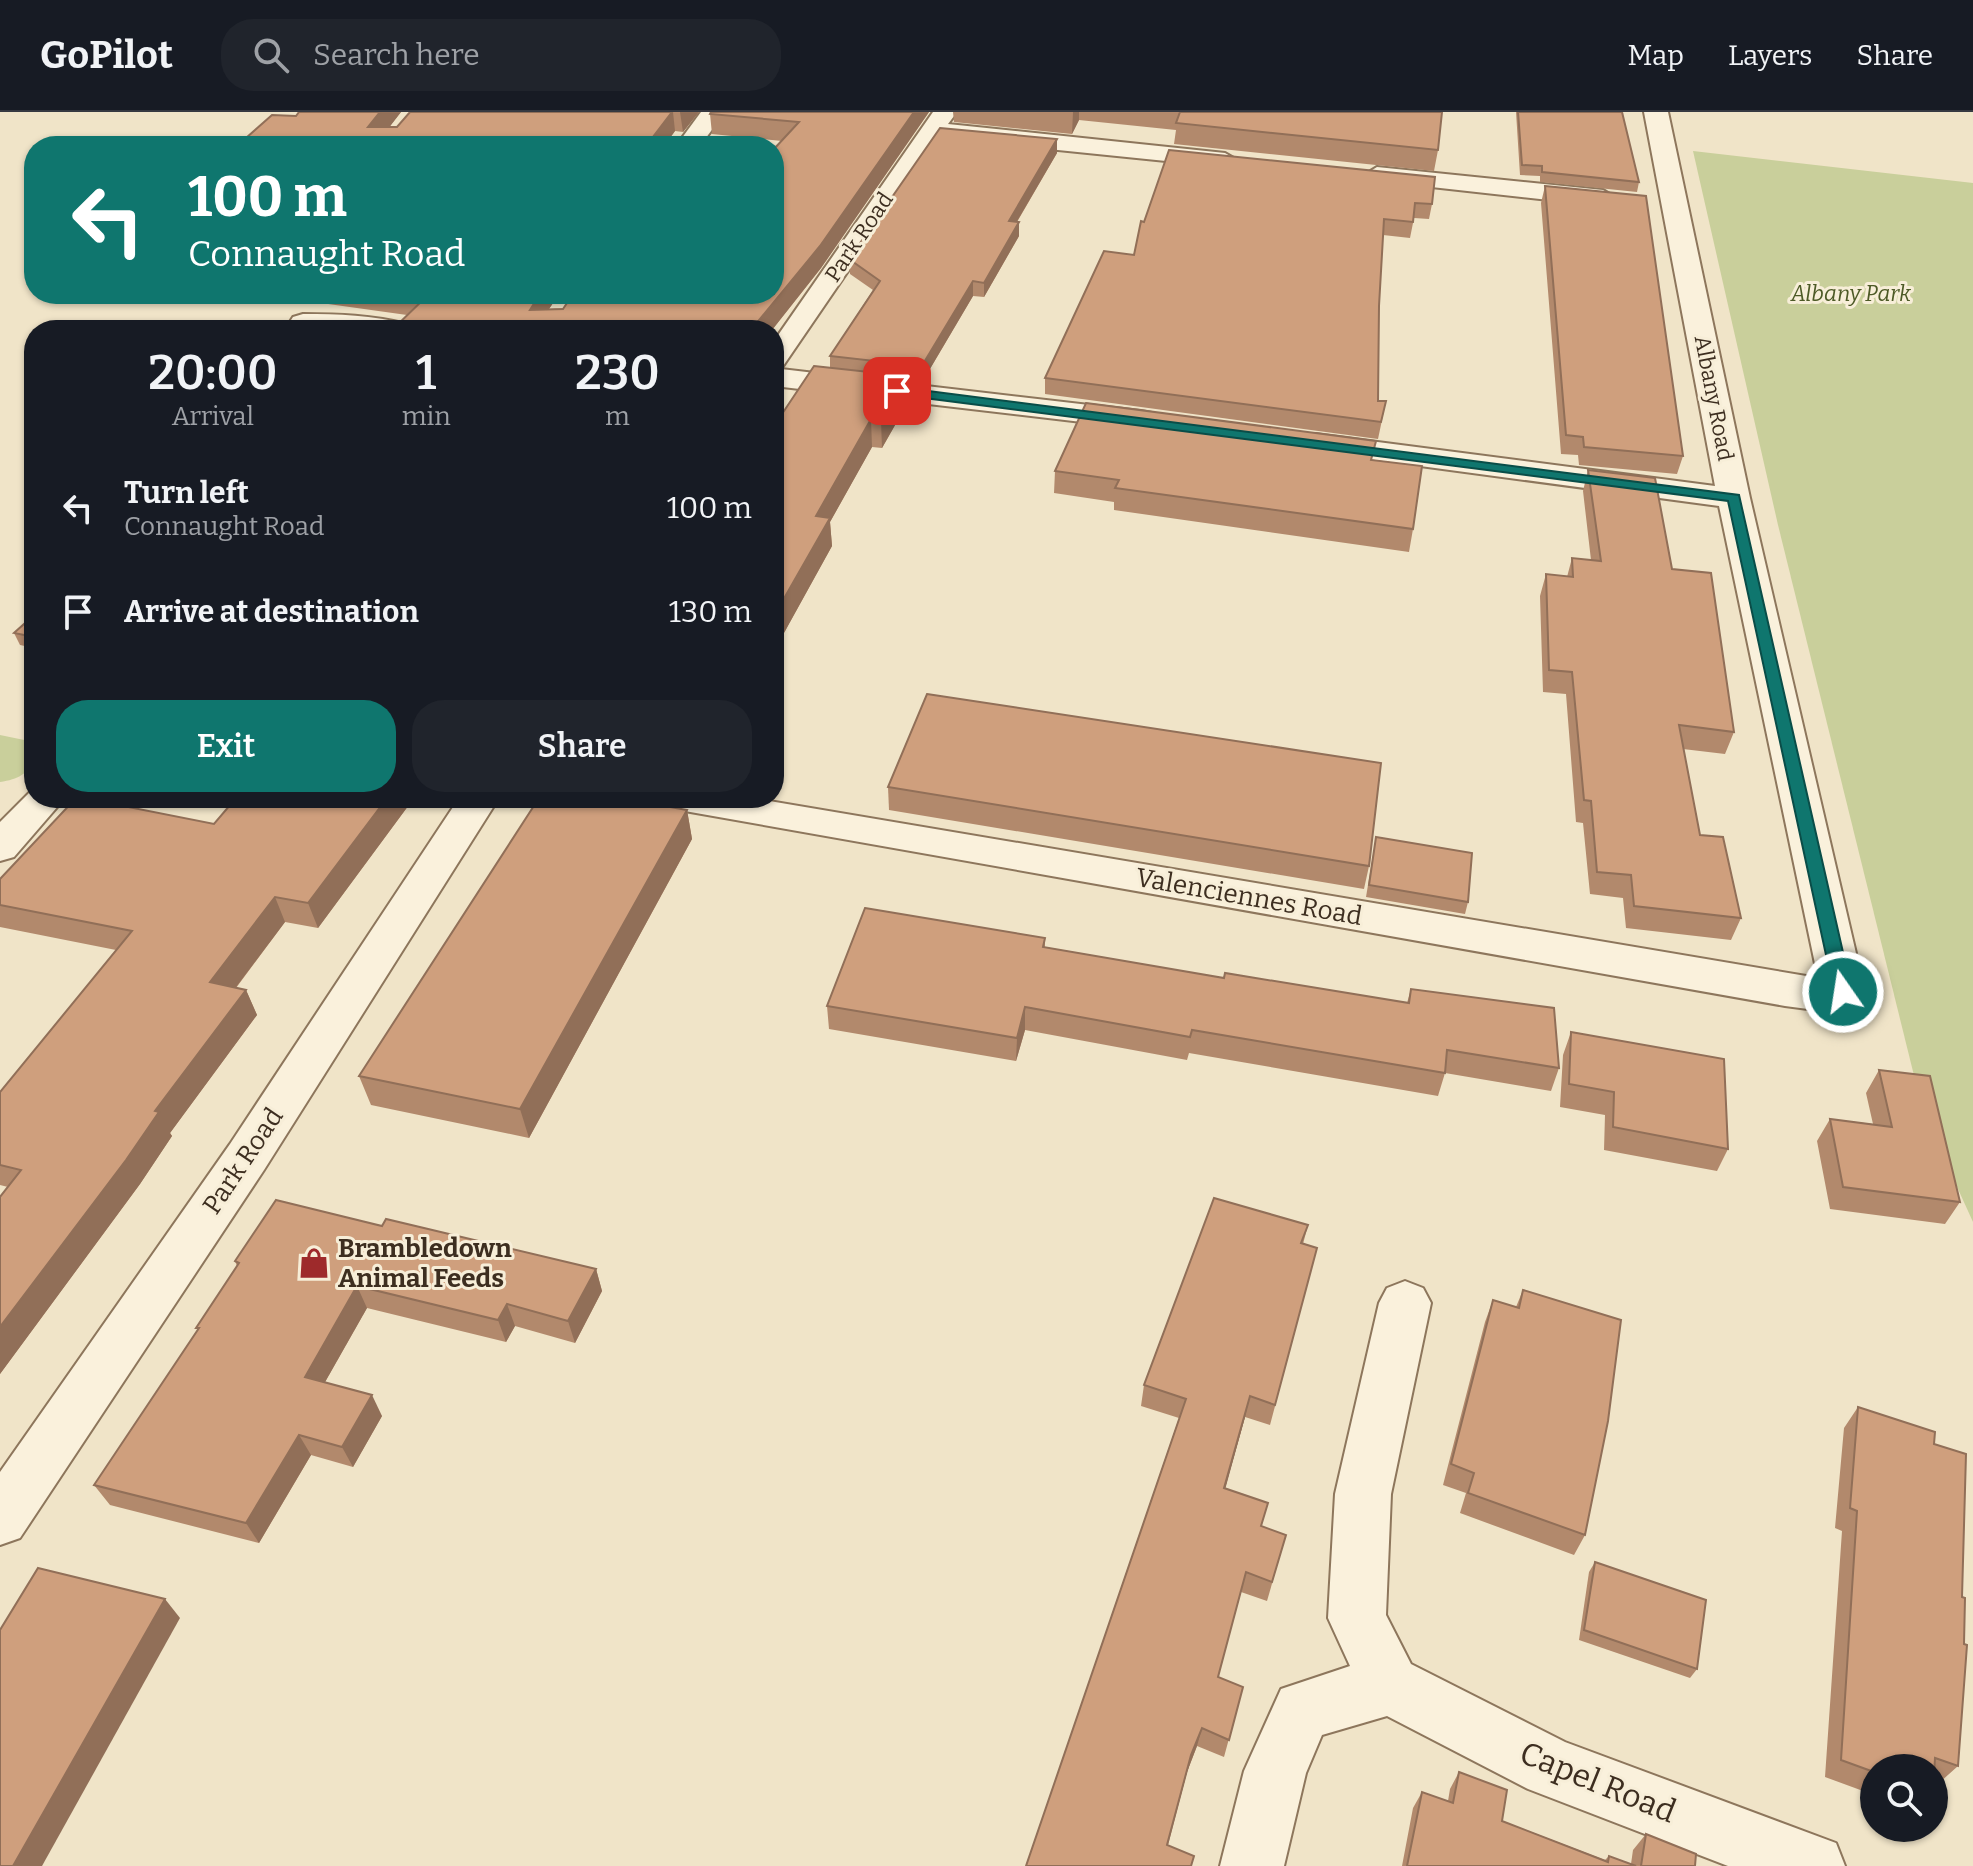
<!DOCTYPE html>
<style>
:root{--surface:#171b24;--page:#20242c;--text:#f1f3f6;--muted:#9ea1a6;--line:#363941;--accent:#0f766e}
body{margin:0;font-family:Bitter,serif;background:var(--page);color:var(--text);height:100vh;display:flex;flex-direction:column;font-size:30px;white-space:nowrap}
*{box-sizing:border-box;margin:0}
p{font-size:26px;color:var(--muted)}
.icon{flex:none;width:44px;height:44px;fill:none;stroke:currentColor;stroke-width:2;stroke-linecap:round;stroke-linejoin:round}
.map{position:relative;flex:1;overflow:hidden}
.sheet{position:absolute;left:24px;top:208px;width:760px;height:488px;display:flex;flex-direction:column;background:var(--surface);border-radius:32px;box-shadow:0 2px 6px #0004}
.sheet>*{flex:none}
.guide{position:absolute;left:24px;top:24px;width:760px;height:168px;border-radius:32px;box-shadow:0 2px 6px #0004;background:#0f766e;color:#fff;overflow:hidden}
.buttons{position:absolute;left:1860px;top:1642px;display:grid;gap:16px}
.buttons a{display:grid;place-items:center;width:88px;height:88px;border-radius:50%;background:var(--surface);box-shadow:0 2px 6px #0004;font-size:40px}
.pin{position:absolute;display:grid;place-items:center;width:68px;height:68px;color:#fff;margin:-34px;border-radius:16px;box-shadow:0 4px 12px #0006}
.me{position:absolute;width:88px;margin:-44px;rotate:347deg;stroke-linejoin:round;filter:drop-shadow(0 0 6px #0008)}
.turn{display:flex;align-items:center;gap:28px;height:168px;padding:0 32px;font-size:36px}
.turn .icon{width:104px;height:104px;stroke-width:2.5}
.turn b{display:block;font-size:56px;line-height:68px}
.eta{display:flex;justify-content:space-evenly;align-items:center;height:136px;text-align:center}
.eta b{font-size:48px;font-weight:600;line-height:56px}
.cta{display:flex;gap:16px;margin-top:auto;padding:16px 32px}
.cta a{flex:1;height:92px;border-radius:32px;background:var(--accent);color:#fff;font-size:32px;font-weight:600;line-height:92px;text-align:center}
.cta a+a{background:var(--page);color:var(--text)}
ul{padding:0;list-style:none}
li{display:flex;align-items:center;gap:24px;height:104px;padding:0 32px}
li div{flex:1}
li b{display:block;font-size:30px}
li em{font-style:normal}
header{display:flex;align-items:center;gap:48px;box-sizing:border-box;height:112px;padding:0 40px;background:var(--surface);border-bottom:2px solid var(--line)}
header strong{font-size:38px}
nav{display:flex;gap:44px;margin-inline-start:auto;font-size:28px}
.search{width:560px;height:72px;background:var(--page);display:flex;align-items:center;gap:20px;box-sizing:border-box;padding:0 28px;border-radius:32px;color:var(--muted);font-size:30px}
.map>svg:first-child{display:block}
</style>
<header>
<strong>GoPilot</strong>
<div class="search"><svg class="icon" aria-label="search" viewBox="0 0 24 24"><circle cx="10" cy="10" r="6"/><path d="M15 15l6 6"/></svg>Search here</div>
<nav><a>Map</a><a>Layers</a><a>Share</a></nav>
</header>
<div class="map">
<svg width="1973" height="1754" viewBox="0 0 1973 1754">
<rect width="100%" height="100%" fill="#f0e4c8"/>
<g fill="#c9cf9b">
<path d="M1693,39L1973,71V1110L1923,1000L1778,413Z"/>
<path d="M0,623L34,630C34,656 27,666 0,670Z"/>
</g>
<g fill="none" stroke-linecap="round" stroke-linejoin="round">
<defs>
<g id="minor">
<path d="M701,0H725L700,34H676Z"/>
<path d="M933,0H957L948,12L1225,41L1237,48L1225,55L939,26L781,257L1141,299L1152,301L1156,308L1152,315L1141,317L774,274V229Z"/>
<path d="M1644,0H1668L1750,386L1865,880L1859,891L1823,899L1785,894L662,695L656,686H752L1818,866L1719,394L1316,340L1305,338L1300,331L1305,324L1316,322L1715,374Z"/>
<path d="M1377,55L1603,78L1616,86L1603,94L1368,68L1364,63Z"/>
<path d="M303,202C338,202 373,203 407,212L411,218L293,217L289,211L293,205Z"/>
<path d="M34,676V686H65L14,745L0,749V710Z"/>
<path d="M459,686H499L264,1058L20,1426L0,1433V1360L230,1032Z"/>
<path d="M1405,1169L1423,1176L1431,1191L1391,1382L1386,1503L1411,1552L1565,1630L1836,1731L1845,1754H1728L1528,1677L1387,1604L1322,1623L1306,1661L1284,1754H1220L1244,1659L1281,1577L1350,1554L1328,1506L1335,1382L1379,1191L1387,1176Z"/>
</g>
</defs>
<use href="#minor" stroke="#8d765c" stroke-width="4"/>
<use href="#minor" fill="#faf1dc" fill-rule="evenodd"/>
</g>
<g fill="#b2896c">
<path d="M299,0H401L389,15H397L410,0H699L683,20L675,19L664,34H237L296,4Z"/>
<path d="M929,0L821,156L772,218L407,203L278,185L277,182H559L549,197L774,182L782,29L712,22L710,2Z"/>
<path d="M953,0H1442L1438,38L1434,59L1174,32L1176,18L1079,8L1072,22L954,10Z"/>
<path d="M1516,0H1622L1639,70L1637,80L1540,70V64L1520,63Z"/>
<path d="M1057,27V41L1017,110L1019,124L984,185L973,184L924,267L919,269L906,268L907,292L882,336L872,335L830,410L832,434L774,539V314L830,256V244L873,178L850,162L849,147Z"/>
<path d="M1169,38L1432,92L1429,107L1414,106L1410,126L1383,123L1379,194L1378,289H1386L1378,327L1045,282V266L1134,143L1144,110Z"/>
<path d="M1545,74L1683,344L1677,362L1579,353L1578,343L1561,342L1541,91Z"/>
<path d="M1372,348L1413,417L1409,440L1114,398V390L1054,381L1055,359Z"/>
<path d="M1588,358L1672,457L1734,620L1725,642L1683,637L1700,723L1741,806L1731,828L1626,816L1623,786L1590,782L1583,711L1576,710L1566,582L1543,580L1540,484L1546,462L1567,465L1572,446L1591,448L1583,379Z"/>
<path d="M34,503V536L20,533L14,521Z"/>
<path d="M888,675L1369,754L1364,777L889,698Z"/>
<path d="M414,686L318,816L285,810L236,876L246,878L257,903L170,1021L172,1024L140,1072L0,1262V1085L8,1075L0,1073V980L116,838L0,815V767L214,712Z"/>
<path d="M539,686H658L659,693L687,698L692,727L529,1026L371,993L359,964Z"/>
<path d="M1376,725L1468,790L1465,802L1366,785Z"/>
<path d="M1045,826V835L1224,866L1407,891L1411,877L1559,956L1551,979L1445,961L1438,984L1189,941L1187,948L1025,918L1016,949L829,917L827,894Z"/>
<path d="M1571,920L1728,1037L1717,1059L1604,1038L1605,1003L1560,995L1563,943Z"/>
<path d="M1879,958L1960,1090L1945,1112L1830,1097L1817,1029L1830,1007L1873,1012L1866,981Z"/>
<path d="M1308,1113L1303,1132L1317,1136L1270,1313L1245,1305L1225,1376L1262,1415L1286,1423L1267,1489L1241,1480L1218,1565L1243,1575L1224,1645L1197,1634L1187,1660L1168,1733L1026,1754L1179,1306L1141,1294L1144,1273Z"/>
<path d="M382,1114L596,1157L602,1179L575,1231L515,1214L506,1230L367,1196L325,1270L382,1304L353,1355L311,1343L259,1431L110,1393L94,1373L198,1218L196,1216L237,1154L235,1149Z"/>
<path d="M1523,1178L1585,1423L1574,1443L1460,1401L1466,1381L1443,1373L1485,1210L1493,1188L1516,1195Z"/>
<path d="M1858,1295L1934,1332L1962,1485L1958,1654L1939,1671L1874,1656V1683L1825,1665L1842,1419L1835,1416L1844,1316Z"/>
<path d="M1595,1450L1697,1557L1690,1566L1579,1528L1589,1460Z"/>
<path d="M1459,1660L1502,1709L1605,1748L1609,1744L1631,1752L1633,1738L1646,1722L1695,1754H1402L1413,1696L1422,1680L1448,1689L1450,1677Z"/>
</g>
<g fill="#916f58">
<path d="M380,0H401L375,34L368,15Z"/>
<path d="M672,0H673L675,19L664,34H646Z"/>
<path d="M680,0H699L683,20Z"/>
<path d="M914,0H929L821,156L772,218H751Z"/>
<path d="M1073,0H1079V8L1072,22Z"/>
<path d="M1057,27V41L1009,123V109Z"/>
<path d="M1019,110V124L984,185V171Z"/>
<path d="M973,169V184L924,267L919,269V254Z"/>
<path d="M540,182H559L535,218L530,198Z"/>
<path d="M906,264L907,292L882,336L881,309Z"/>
<path d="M871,307L872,335L830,410L832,434L774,539V504L816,404Z"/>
<path d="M387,686H414L318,816L308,791Z"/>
<path d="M644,686H658L660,697L642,690Z"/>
<path d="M687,698L692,727L529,1026L520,997Z"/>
<path d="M275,785L285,810L221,895L210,870Z"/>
<path d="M246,878L257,903L170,1021L172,1024L140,1072L0,1262V1215L155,999Z"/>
<path d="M1025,895V918L1016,949L1017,926Z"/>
<path d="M596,1157L602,1179L575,1231L568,1209Z"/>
<path d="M357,1174L367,1196L316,1286L305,1265Z"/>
<path d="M507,1192L515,1214L506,1230L498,1208Z"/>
<path d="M372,1283L382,1304L353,1355L342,1335Z"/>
<path d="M1250,1284L1245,1305L1220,1396L1224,1376Z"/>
<path d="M299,1323L311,1343L259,1431L246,1411Z"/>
<path d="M165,1487L180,1506L42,1754H13Z"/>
<path d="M1202,1616L1197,1634L1187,1660L1163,1749L1191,1643Z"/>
</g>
<g fill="#cf9f7d" stroke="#916f58" stroke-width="2">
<path d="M299,0H380L368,15H397L410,0H672L646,34H237L272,3L296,4Z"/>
<path d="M711,0H914L820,134L751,218H392L427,184L411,182H540L530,198L563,197L573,182H774V37L799,10L710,2Z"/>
<path d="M1180,0H1442L1438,38L1176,11Z"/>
<path d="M1518,0H1622L1639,70L1542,60V54L1522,53Z"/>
<path d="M940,16L1057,27L1009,109L1019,110L984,171L973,169L923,252L919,254L830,244L880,169L849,147Z"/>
<path d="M1169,38L1435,65L1432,92L1415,91L1413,110L1384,107L1379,194L1378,289H1386L1381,310L1045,266L1104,139L1134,143L1141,109L1144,110Z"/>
<path d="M1545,74L1646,84L1683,344L1584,335L1583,325L1566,323Z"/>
<path d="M814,254L906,264L881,309L871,307L816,404L830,406L774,504V314Z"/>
<path d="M1086,291L1376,329L1371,348L1422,354L1413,417L1115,376L1119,368L1055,359Z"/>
<path d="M1588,358L1655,366L1672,457L1711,461L1734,620L1679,613L1700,723L1723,725L1741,806L1634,794L1631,763L1597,760L1591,689L1584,688L1572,560L1549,558L1546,462L1573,465L1572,446L1601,449Z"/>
<path d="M34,503V525L14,521Z"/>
<path d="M927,582L1381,651L1369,754L888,675Z"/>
<path d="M76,686H83L214,712L236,686H387L308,791L275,785L210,870L246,878L155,999L159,1000L126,1048L0,1215V1085L21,1058L0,1053V980L132,819L0,793V767Z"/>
<path d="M539,686H644L642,690L687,698L520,997L359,964Z"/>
<path d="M1376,725L1472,741L1468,790L1369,773Z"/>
<path d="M865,796L1045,826L1043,835L1224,866L1225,861L1409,891L1411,877L1554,896L1559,956L1447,938L1445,961L1192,918L1190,925L1025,895L1017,926L827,894Z"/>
<path d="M1571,920L1724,947L1728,1037L1613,1015L1614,980L1569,972Z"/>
<path d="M1879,958L1930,964L1960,1090L1843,1075L1830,1007L1892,1015Z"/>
<path d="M1214,1086L1308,1113L1301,1131L1317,1136L1275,1293L1250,1284L1224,1376L1268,1391L1261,1414L1286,1423L1272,1470L1246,1460L1218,1565L1243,1575L1229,1628L1202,1616L1191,1643L1167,1733L1194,1744L1191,1754H1026L1186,1287L1144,1273Z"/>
<path d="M276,1088L382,1114L386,1107L596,1157L568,1209L507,1192L498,1208L357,1174L305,1265L372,1283L342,1335L299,1323L246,1411L94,1373L199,1216H196L239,1151L235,1149Z"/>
<path d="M1523,1178L1621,1208L1608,1309L1585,1423L1468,1381L1474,1361L1451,1352L1493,1188L1519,1196Z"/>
<path d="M1858,1295L1935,1320L1934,1332L1966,1342L1962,1485L1965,1486L1964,1532L1967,1533L1958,1654L1935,1646L1934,1663V1656H1874V1660L1841,1648L1857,1399L1850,1396Z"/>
<path d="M1595,1450L1706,1488L1697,1557L1584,1518Z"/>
<path d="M38,1456L165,1487L13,1754H0V1518Z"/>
<path d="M1459,1660L1507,1678L1502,1709L1608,1750L1609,1744L1636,1754H1407L1422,1680L1453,1691Z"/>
<path d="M1646,1722L1696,1742L1695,1754H1641Z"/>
</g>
<path fill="#0f766e" stroke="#0a4d48" stroke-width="2" d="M897,275L1739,383L1852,880L1850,885H1837L1834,880L1728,389L893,282L891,279Z"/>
<defs>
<symbol id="shop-bare" viewBox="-9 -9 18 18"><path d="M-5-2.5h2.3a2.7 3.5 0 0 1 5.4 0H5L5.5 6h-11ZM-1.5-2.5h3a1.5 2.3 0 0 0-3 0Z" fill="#9e2a2b" stroke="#f7eed8" stroke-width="2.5" paint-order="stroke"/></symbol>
</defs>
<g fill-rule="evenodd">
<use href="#shop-bare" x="292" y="1129" width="44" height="44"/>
</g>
<g text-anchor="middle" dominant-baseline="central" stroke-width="6" stroke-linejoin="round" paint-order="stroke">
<g font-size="22" fill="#3d2e20" stroke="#f7eed8">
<text transform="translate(859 125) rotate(-56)">Park Road</text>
<text transform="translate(1714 286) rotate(79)">Albany Road</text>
</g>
<g font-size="22" font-style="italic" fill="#4d5a26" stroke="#f7eed8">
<text x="1851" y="181">Albany Park</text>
</g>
<g font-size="26" fill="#3d2e20" stroke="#f7eed8">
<text transform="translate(1249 785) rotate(10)">Valenciennes Road</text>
<text transform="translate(243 1049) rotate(-56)">Park Road</text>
</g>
<g font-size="26" font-weight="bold" fill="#3d2e20" stroke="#f7eed8" text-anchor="start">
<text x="338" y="1136">Brambledown<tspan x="338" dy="30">Animal Feeds</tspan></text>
</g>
<g font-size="32" fill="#3d2e20" stroke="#f7eed8">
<text transform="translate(1598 1670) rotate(22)">Capel Road</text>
</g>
</g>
</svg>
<div class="buttons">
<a><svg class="icon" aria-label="search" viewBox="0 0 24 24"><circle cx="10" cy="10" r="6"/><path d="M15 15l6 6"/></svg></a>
</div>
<div class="pin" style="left:897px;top:279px;background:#d93025"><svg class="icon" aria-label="arrive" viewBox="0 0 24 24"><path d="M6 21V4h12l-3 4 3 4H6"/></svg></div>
<svg class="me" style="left:1843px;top:880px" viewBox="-20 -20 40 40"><circle r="17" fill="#0f766e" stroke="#fff" stroke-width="3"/><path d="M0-11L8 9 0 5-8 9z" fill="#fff"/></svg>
<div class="guide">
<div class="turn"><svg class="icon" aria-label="left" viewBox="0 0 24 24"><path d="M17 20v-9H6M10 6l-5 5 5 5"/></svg><div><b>100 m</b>Connaught Road</div></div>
</div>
<section class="sheet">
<div class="eta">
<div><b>20:00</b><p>Arrival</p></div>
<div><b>1</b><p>min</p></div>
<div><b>230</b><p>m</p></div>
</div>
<ul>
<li><svg class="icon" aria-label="left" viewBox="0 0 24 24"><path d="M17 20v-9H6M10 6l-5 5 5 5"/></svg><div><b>Turn left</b><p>Connaught Road</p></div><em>100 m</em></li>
<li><svg class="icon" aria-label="arrive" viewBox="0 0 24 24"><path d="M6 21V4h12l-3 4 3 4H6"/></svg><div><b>Arrive at destination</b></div><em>130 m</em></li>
</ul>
<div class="cta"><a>Exit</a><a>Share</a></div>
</section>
</div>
